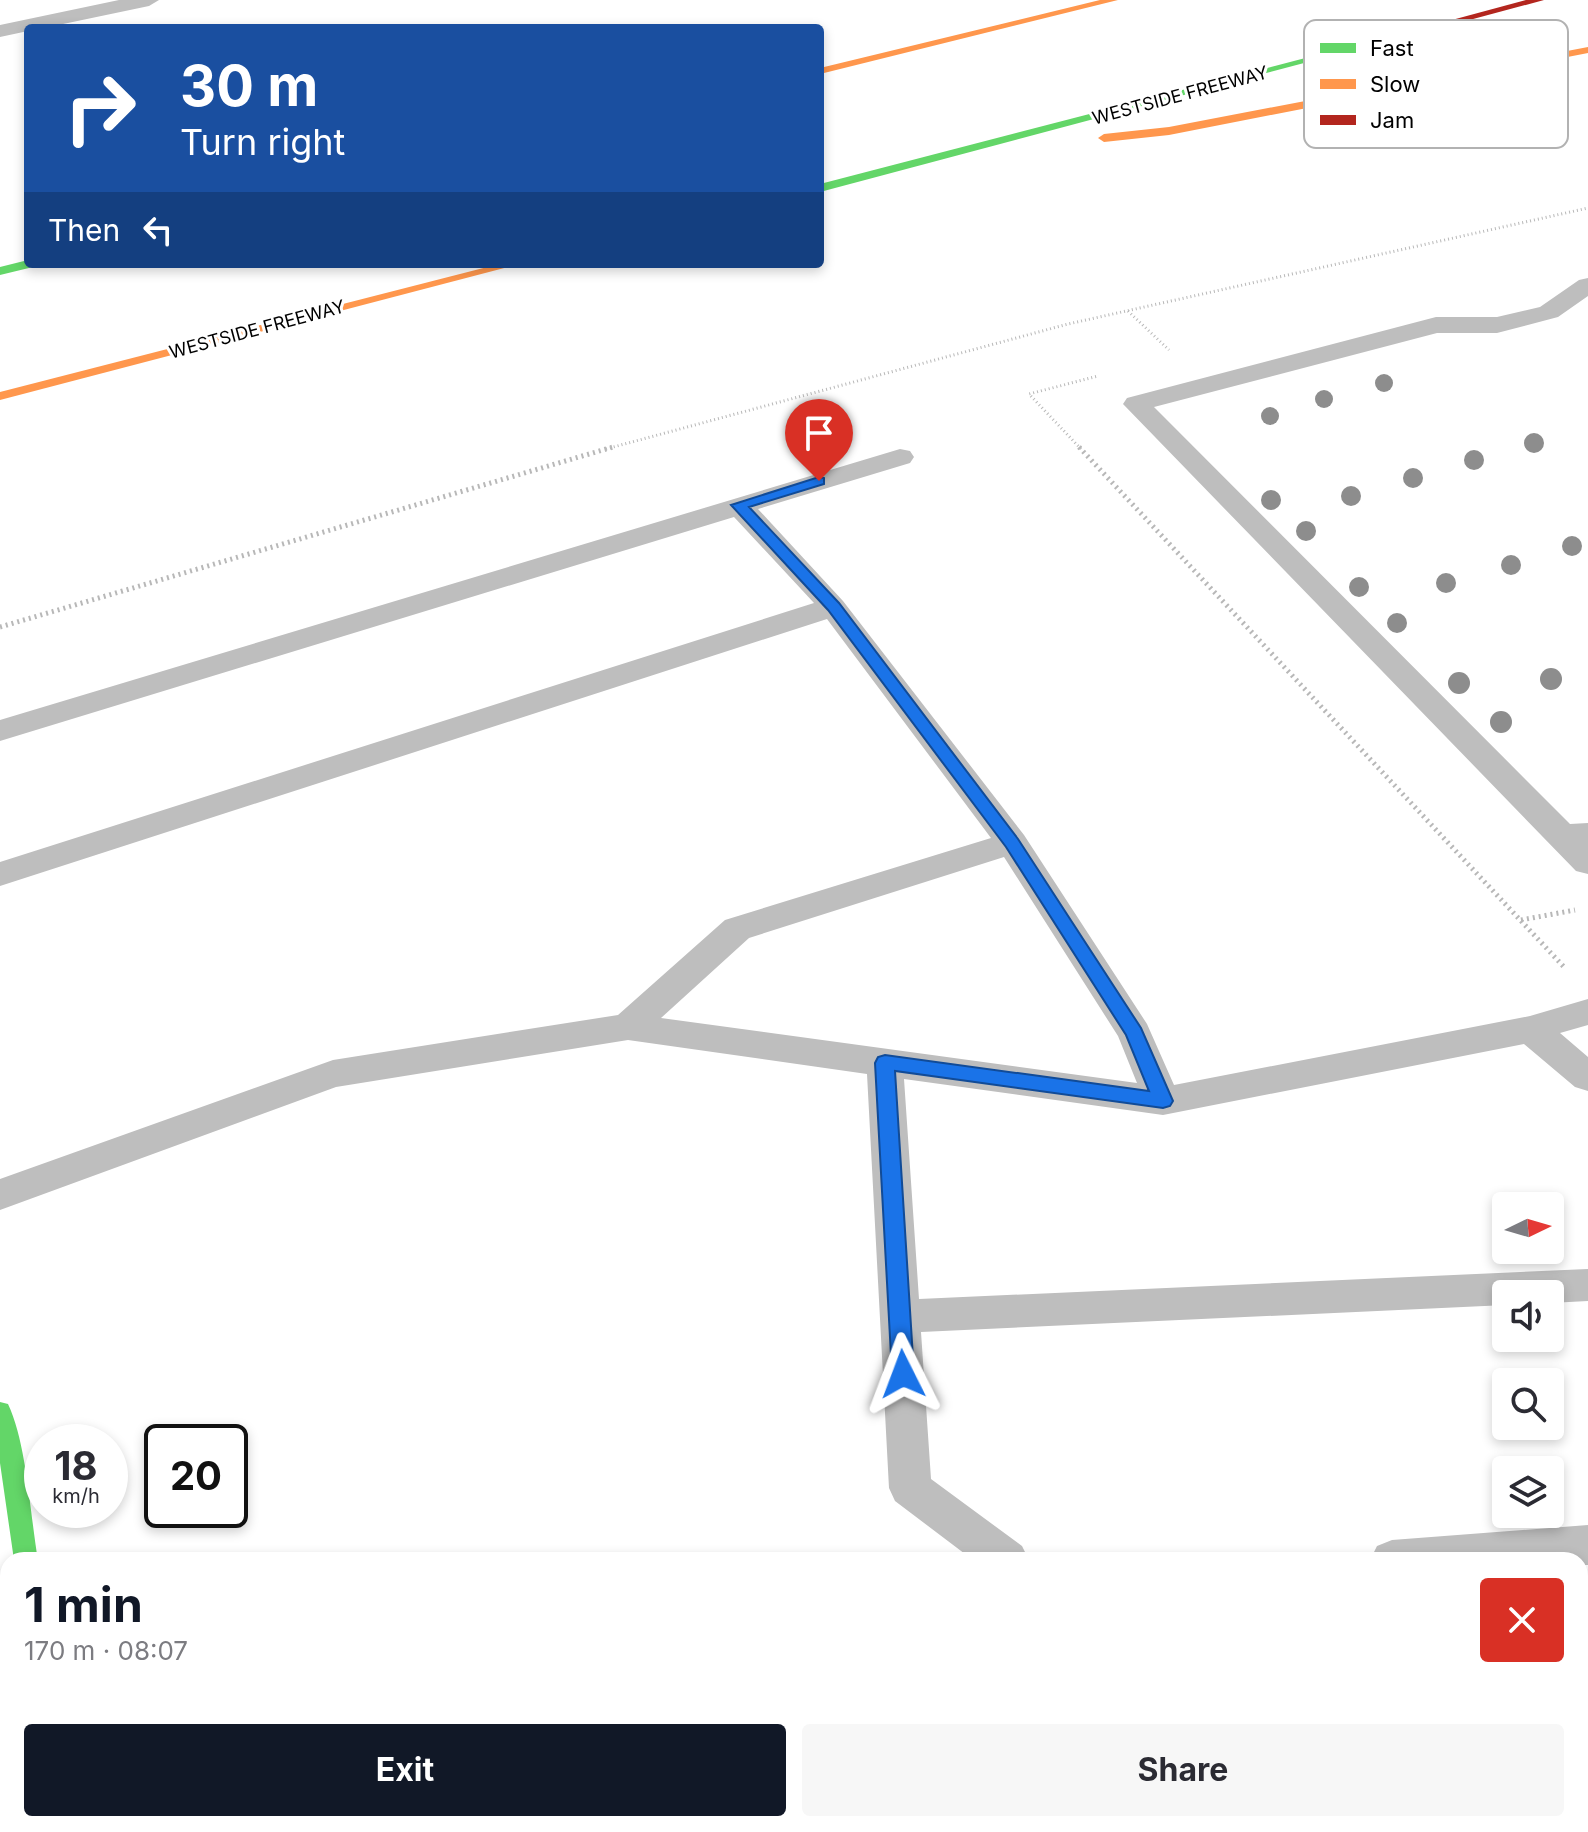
<!DOCTYPE html>
<meta charset="utf-8">
<style>
:root{--surface:#fff;--page:#f7f7f7;--text:#2b2b33;--muted:#7c7c81;--accent:#111827}
body{margin:0;font-family:Inter,sans-serif;background:var(--page);color:var(--text);height:100vh;display:flex;flex-direction:column;font-size:30px;white-space:nowrap}
*{box-sizing:border-box;margin:0}
p{font-size:26px;color:var(--muted)}
.icon{flex:none;width:44px;height:44px;fill:none;stroke:currentColor;stroke-width:2;stroke-linecap:round;stroke-linejoin:round}
.map{position:relative;flex:1;overflow:hidden}
.sheet{position:absolute;left:0px;top:1552px;width:1588px;height:280px;display:flex;flex-direction:column;background:var(--surface);border-radius:24px 24px 0 0;box-shadow:0 4px 12px #0003}
.sheet>*{flex:none}
.banner{position:absolute;left:24px;top:24px;width:800px;height:244px;border-radius:8px;box-shadow:0 4px 12px #0003;background:#1a4fa0;color:#fff;overflow:hidden}
.needle{width:52px;rotate:85deg}
.fabs{position:absolute;left:1492px;top:1192px;display:grid;gap:16px}
.fabs a{display:grid;place-items:center;width:72px;height:72px;border-radius:8px;background:var(--surface);box-shadow:0 4px 12px #0003;font-size:40px}
.speed{position:absolute;left:24px;top:1424px;display:flex;gap:16px;font-size:40px;font-weight:700;text-align:center}
.speed>*{display:grid;place-content:center;width:104px;height:104px;border-radius:50%;background:var(--surface);box-shadow:0 4px 12px #0003;line-height:1}
.speed small{font-size:20px;font-weight:400}
.speed .limit{border:4px solid #111;border-radius:12px;background:#fff;color:#111}
.pin{position:absolute;display:grid;place-items:center;width:68px;height:68px;color:#fff;margin:-82px -34px;border-radius:50% 50% 50% 0;rotate:-45deg;box-shadow:0 0 8px #0007}
.pin .icon{rotate:45deg}
.me{position:absolute;width:88px;margin:-44px;rotate:357deg;stroke-linejoin:round;filter:drop-shadow(0 0 6px #0008)}
.turn{display:flex;align-items:center;gap:28px;height:168px;padding:0 24px;font-size:36px}
.turn .icon{width:104px;height:104px;stroke-width:2.5}
.turn b{display:block;font-size:56px;line-height:68px}
.then{display:flex;align-items:center;height:76px;padding:0 24px;background:#0003;gap:16px;font-size:30px}
.round{display:grid;place-items:center;flex:none;width:84px;height:84px;border-radius:8px;background:var(--page)}
.headline{display:flex;align-items:center;justify-content:space-between;height:136px;padding:0 24px}
h1{font-size:48px;font-weight:700;line-height:60px;color:var(--accent)}
.action{display:flex;gap:16px;margin-top:auto;padding:16px 24px}
.action a{flex:1;height:92px;border-radius:8px;background:var(--accent);color:#fff;font-size:32px;font-weight:700;line-height:92px;text-align:center}
.action a+a{background:var(--page);color:var(--text)}
.map>svg:first-child{display:block}
</style>
<div class="map">
<svg width="1588" height="1832" viewBox="0 0 1588 1832">
<rect width="100%" height="100%" fill="#fff"/>
<g fill="none" stroke-linecap="round" stroke-linejoin="round">
<g stroke="#b8b8b8" stroke-width="3" stroke-dasharray="1 3" stroke-linecap="butt">
<path d="M1128,311L1169,350"/>
<path d="M606,449L1068,324L1588,208"/>
<path d="M1081,449L1029,394L1098,376"/>
</g>
<g stroke="#b8b8b8" stroke-width="5" stroke-dasharray="2 4" stroke-linecap="butt">
<path d="M1079,447L1564,967"/>
<path d="M0,627L613,447"/>
<path d="M1521,920L1575,910"/>
</g>
<g fill="#bebebe" fill-rule="evenodd">
<path d="M119,0H159L149,6L44,28H28V31L0,37V25Z"/>
<path d="M1588,278V296L1558,317L1497,333H1437L1154,407L1570,824L1588,823V874L1576,871L1123,404L1127,398L1436,317H1497L1540,307L1579,280Z"/>
<path d="M900,449L910,451L914,457L910,463L758,509L843,601L1024,835L1147,1024L1174,1085L1530,1016L1588,999V1025L1560,1033L1588,1057V1091L1575,1087L1524,1044L1163,1115L904,1079L919,1299L1588,1269V1301L1550,1303V1294H1506V1305L921,1332L931,1479L1022,1546L1029,1560H973L895,1501L889,1488L867,1074L628,1040L336,1087L0,1210V1179L333,1060L618,1015L725,920L991,838L827,619L0,886V862L814,603L734,517L0,741V720ZM1004,857L1118,1036L1137,1083L661,1018L749,938Z"/>
<path d="M1588,1525V1565H1580V1560H1370L1377,1546L1392,1540Z"/>
</g>
<path fill="#bebebe" fill-rule="evenodd" d="M8,1738L9,1824L0,1828V1741Z"/>
<g fill="#63d668" fill-rule="evenodd">
<path d="M1313,56L1323,58L820,192V184Z"/>
<path d="M28,260V264H34L33,267L0,275V267Z"/>
<path d="M0,1402L8,1404C27,1444 30,1515 38,1560H14L0,1463Z"/>
</g>
<g fill="#ff974d" fill-rule="evenodd">
<path d="M1100,0H1118L820,74V68Z"/>
<path d="M1588,47V53L1169,135L1104,142L1098,138L1104,134L1169,127Z"/>
<path d="M499,264H520L0,400V392Z"/>
</g>
<path fill="#b3261e" fill-rule="evenodd" d="M1526,0H1544L1321,60L1311,58Z"/>
</g>
<g fill="#8d8d8d">
<circle cx="1384" cy="383" r="9"/>
<circle cx="1324" cy="399" r="9"/>
<circle cx="1270" cy="416" r="9"/>
<circle cx="1534" cy="443" r="10"/>
<circle cx="1474" cy="460" r="10"/>
<circle cx="1413" cy="478" r="10"/>
<circle cx="1351" cy="496" r="10"/>
<circle cx="1271" cy="500" r="10"/>
<circle cx="1306" cy="531" r="10"/>
<circle cx="1572" cy="546" r="10"/>
<circle cx="1511" cy="565" r="10"/>
<circle cx="1446" cy="583" r="10"/>
<circle cx="1359" cy="587" r="10"/>
<circle cx="1397" cy="623" r="10"/>
<circle cx="1551" cy="679" r="11"/>
<circle cx="1459" cy="683" r="11"/>
<circle cx="1501" cy="722" r="11"/>
</g>
<path fill="#1a73e8" stroke="#114b97" stroke-width="2" d="M819,477L824,478V484L749,507L839,603L1018,839L1141,1028L1173,1101L1170,1106L1163,1108L895,1071L914,1374L911,1380L903,1383L896,1380L892,1374L875,1063L878,1057L885,1055L1149,1091L1126,1035L1006,847L828,610L731,505Z"/>
<g text-anchor="middle" dominant-baseline="central" stroke-width="6" stroke-linejoin="round" paint-order="stroke">
<g font-size="18" fill="#000" stroke="#fff">
<text transform="translate(1180 95) rotate(-15)">WESTSIDE FREEWAY</text>
<text transform="translate(257 329) rotate(-15)">WESTSIDE FREEWAY</text>
</g>
</g>
<rect x="1304" y="20" width="264" height="128" rx="12" fill="#fff" stroke="#b2b2b2" stroke-width="2"/>
<rect x="1320" y="43" width="36" height="10" fill="#63d668"/>
<rect x="1320" y="79" width="36" height="10" fill="#ff974d"/>
<rect x="1320" y="115" width="36" height="10" fill="#b3261e"/>
<g font-size="22" fill="#000">
<text x="1370" y="56">Fast</text>
<text x="1370" y="92">Slow</text>
<text x="1370" y="128">Jam</text>
</g>
</svg>
<div class="fabs">
<a><svg class="needle" viewBox="-14 -14 28 28"><path d="M0-13l5 13h-10z" fill="#e53935"/><path d="M0 13l5-13h-10z" fill="#7c7c81"/></svg></a>
<a><svg class="icon" aria-label="sound" viewBox="0 0 24 24"><path d="M4 9h4l5-4v14l-5-4H4zM17 9q2 3 0 6"/></svg></a>
<a><svg class="icon" aria-label="search" viewBox="0 0 24 24"><circle cx="10" cy="10" r="6"/><path d="M15 15l6 6"/></svg></a>
<a><svg class="icon" aria-label="layers" viewBox="0 0 24 24"><path d="M12 4l9 5-9 5-9-5zM3 14l9 5 9-5"/></svg></a>
</div>
<div class="speed"><div>18<small>km/h</small></div><div class="limit">20</div></div>
<div class="pin" style="left:819px;top:481px;background:#d93025"><svg class="icon" aria-label="arrive" viewBox="0 0 24 24"><path d="M6 21V4h12l-3 4 3 4H6"/></svg></div>
<svg class="me" style="left:903px;top:1374px" viewBox="-20 -20 40 40"><path d="M0-17L14 15 0 8-14 15z" fill="#1a73e8" stroke="#fff" stroke-width="4"/></svg>
<div class="banner">
<div class="turn"><svg class="icon" aria-label="right" viewBox="0 0 24 24"><path d="M7 20v-9h11M14 6l5 5-5 5"/></svg><div><b>30 m</b>Turn right</div></div>
<div class="then">Then<svg class="icon" aria-label="left" viewBox="0 0 24 24"><path d="M17 20v-9H6M10 6l-5 5 5 5"/></svg></div>
</div>
<section class="sheet">
<div class="headline"><div><h1>1 min</h1><p>170 m · 08:07</p></div><a class="round" style="background:#d93025;color:#fff"><svg class="icon" aria-label="close" viewBox="0 0 24 24"><path d="M6 6l12 12M18 6L6 18"/></svg></a></div>
<div class="action"><a>Exit</a><a>Share</a></div>
</section>
</div>
